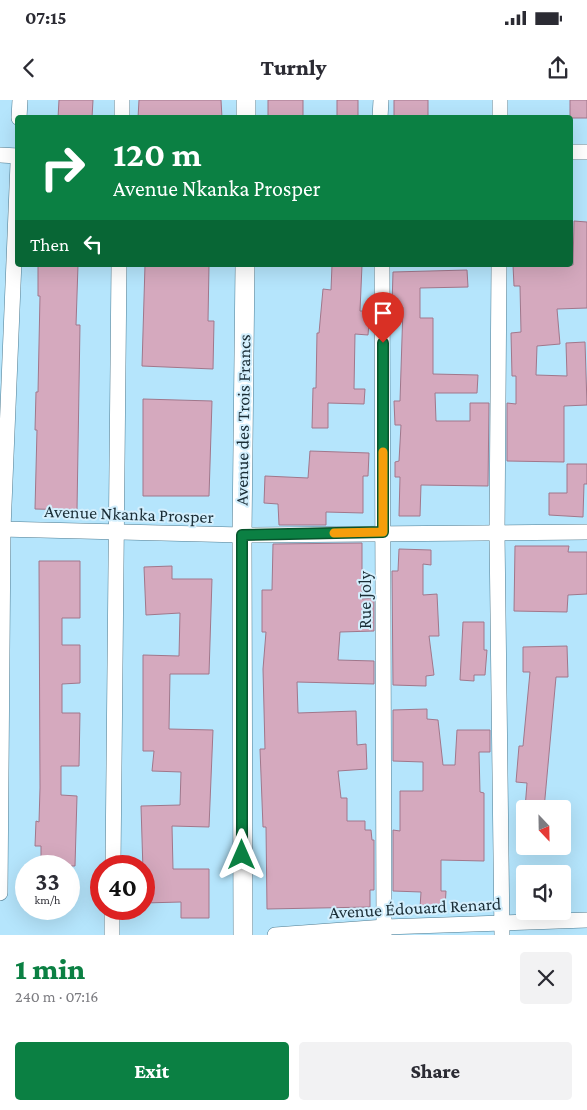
<!DOCTYPE html>
<meta charset="utf-8">
<style>
:root{--surface:#fff;--page:#f2f2f3;--text:#2b2b33;--muted:#7c7c81;--accent:#0b8043}
body{margin:0;font-family:"Crimson Pro",serif;background:var(--page);color:var(--text);height:100vh;display:flex;flex-direction:column;font-size:19px;white-space:nowrap}
*{box-sizing:border-box;margin:0}
p{font-size:16px;color:var(--muted)}
.icon{flex:none;width:28px;height:28px;fill:none;stroke:currentColor;stroke-width:2;stroke-linecap:round;stroke-linejoin:round}
.map{position:relative;height:835px;overflow:hidden}
.drawer{display:flex;flex-direction:column;background:var(--surface);flex:1}
.drawer>*{flex:none}
.hud{position:absolute;left:15px;top:15px;width:558px;height:152px;border-radius:5px;box-shadow:0 5px 20px #0002;background:#0b8043;color:#fff;overflow:hidden}
.needle{width:32px;rotate:158deg}
.tools{position:absolute;left:516px;top:700px;display:grid;gap:10px}
.tools a{display:grid;place-items:center;width:55px;height:55px;border-radius:5px;background:var(--surface);box-shadow:0 5px 20px #0002;font-size:25px}
.speed{position:absolute;left:15px;top:755px;display:flex;gap:10px;font-size:25px;font-weight:700;text-align:center}
.speed>*{display:grid;place-content:center;width:65px;height:65px;border-radius:50%;background:var(--surface);box-shadow:0 5px 20px #0002;line-height:1}
.speed small{font-size:12px;font-weight:400}
.speed .limit{border:8px solid #d22;background:#fff;color:#111}
.pin{position:absolute;display:grid;place-items:center;width:42px;height:42px;color:#fff;margin:-51px -21px;border-radius:50% 50% 50% 0;rotate:-45deg;box-shadow:0 0 5px #0007}
.pin .icon{rotate:45deg}
.me{position:absolute;width:55px;margin:-28px;rotate:0deg;stroke-linejoin:round;filter:drop-shadow(0 0 4px #0008)}
.turn{display:flex;align-items:center;gap:18px;height:105px;padding:0 15px;font-size:22px}
.turn .icon{width:65px;height:65px;stroke-width:2.5}
.turn b{display:block;font-size:35px;line-height:42px}
.then{display:flex;align-items:center;height:48px;padding:0 15px;background:#0003;gap:10px;font-size:19px}
.round{display:grid;place-items:center;flex:none;width:52px;height:52px;border-radius:5px;background:var(--page)}
.overview{display:flex;align-items:center;justify-content:space-between;height:85px;padding:0 15px}
h1{font-size:30px;font-weight:800;line-height:38px;color:var(--accent)}
.button{display:flex;gap:10px;margin-top:auto;padding:10px 15px}
.button a{flex:1;height:58px;border-radius:5px;background:var(--accent);color:#fff;font-size:20px;font-weight:800;line-height:58px;text-align:center}
.button a+a{background:var(--page);color:var(--text)}
.status{display:flex;justify-content:space-between;align-items:center;height:35px;padding:0 25px;background:var(--surface);direction:ltr}
.status svg{height:14px;fill:currentColor}
header{display:flex;justify-content:space-between;align-items:center;height:65px;padding:0 15px;background:var(--surface);font-size:22px;font-weight:800}
.map>svg:first-child{display:block}
</style>
<div class="status"><b>07:15</b><svg viewBox="0 0 49 12"><path d="M0 12V9h3v3zM5 12V6h3v6zM10 12V3h3v9zM15 12V0h3v12zM26 1h20v11H26zM47 4h2v5h-2z"/></svg></div>
<header><svg class="icon" aria-label="back" viewBox="0 0 24 24"><path d="M15 5l-7 7 7 7"/></svg>Turnly<svg class="icon" aria-label="share" viewBox="0 0 24 24"><path d="M12 15V3M7 8l5-5 5 5M5 13v7h14v-7"/></svg></header>
<div class="map">
<svg width="587" height="835" viewBox="0 0 587 835">
<rect width="100%" height="100%" fill="#b5e5fc"/>
<g fill="#d5a9be" stroke="#a1778b">
<path d="M59,0H93L92,18H58Z"/>
<path d="M139,0H221L222,18H138Z"/>
<path d="M268,0H303V18L268,17Z"/>
<rect x="337" y="0" width="21" height="18"/>
<rect x="394" y="0" width="34" height="18"/>
<rect x="570" y="0" width="17" height="18"/>
<path d="M574,121L587,122V208L557,209L560,244L537,246L536,275L567,276L566,243L585,242L587,305L564,306V362L507,361V303L516,304V276H512L511,233L521,232L520,186H514L513,165H573Z"/>
<path d="M38,165H78L76,225H80L77,410L35,409L37,330H35L36,292H38L40,196H38Z"/>
<path d="M145,165H209L208,221H214L213,269L142,266Z"/>
<path d="M332,165H362L360,211H370L368,235L355,234L354,289H365L364,304L328,303V328H312L313,288H316L317,233H319L323,189L331,190Z"/>
<path d="M467,170L468,187L420,188V218H433V274L478,275L477,293H435L436,321H470V303H489L488,386L421,385L420,416H399L400,377H395V362L399,361L401,325H395L394,301H400L403,207H392L393,172Z"/>
<path d="M143,299L212,301L209,396H143Z"/>
<path d="M310,351L369,353L368,376H363V413L326,412V425H279L278,404L264,403L265,376L308,378Z"/>
<path d="M567,364H587V384H584L583,417L549,415V393H567Z"/>
<path d="M362,443V499L374,498V531L340,532L338,560L374,561V584L297,582L298,613L356,611L357,645L366,644L367,669L338,671L341,698H347V721H365V730H371L372,740H374V790H370V807L267,809L266,727H263L260,649H265L263,569L266,532H262V490H272L273,444Z"/>
<path d="M515,446H569L568,452H587V494L568,495L567,512L514,511Z"/>
<path d="M399,449L431,450V465L423,464V495L437,494L439,536H429L434,575L426,576V586L393,585L392,471H398Z"/>
<path d="M39,461H80V518H62V545H80V583L62,584V613H80L79,666H61V695L77,696L75,766H41V746H35L36,721L39,722L40,688Z"/>
<path d="M172,466V479H212L209,574H170L169,629L213,630L209,727L172,726L173,769H209V818H181V802L144,803L141,706L180,705L181,672L152,671L154,651H143V555L179,556L180,513L146,515L144,467Z"/>
<path d="M463,522H484V550H487L485,575H474V581L460,580Z"/>
<path d="M567,546L568,577H556L544,709H525L527,683L516,682L519,646H523L530,572H523V547Z"/>
<path d="M427,609V619L438,620L443,665H455L457,630H490V652H479L480,692L484,693V761L441,760V791H446L445,808H420L421,792L393,791V730L400,731V691H423V662L393,661V610Z"/>
</g>
<g fill="none" stroke-linecap="round" stroke-linejoin="round">
<defs>
<g id="minor">
<path d="M19,18L20,0"/>
<path d="M122,18V0"/>
<path d="M380,18L381,0"/>
<path d="M500,18V0"/>
<path d="M570,52H587"/>
<path d="M0,55L18,56"/>
<path d="M382,165L384,835"/>
<path d="M499,165L497,433L502,835"/>
<path d="M0,429L242,435L587,432"/>
<path d="M113,766L119,165"/>
<path d="M0,793L3,429L18,63"/>
<path d="M112,835V809"/>
<path d="M275,835L385,827L587,820"/>
</g>
<g id="tertiary">
<path d="M246,18V0"/>
<path d="M243,835L242,435L245,165"/>
</g>
</defs>
<use href="#minor" stroke="#4f7c91" stroke-width="16"/>
<use href="#tertiary" stroke="#4f7c91" stroke-width="20"/>
<use href="#minor" stroke="#fff" stroke-width="15"/>
<use href="#tertiary" stroke="#fff" stroke-width="19"/>
</g>
<g fill="none" stroke-linecap="round" stroke-linejoin="round">
<defs>
<path id="route" d="M242,755V435L383,432V243"/>
</defs>
<use href="#route" stroke="#07532c" stroke-width="12"/>
<use href="#route" stroke="#0b8043" stroke-width="9"/>
<path stroke="#f59e0b" stroke-width="9" d="M334,433L383,432V352"/>
</g>
<g text-anchor="middle" dominant-baseline="central" stroke-width="4" stroke-linejoin="round" paint-order="stroke">
<g font-size="18" fill="#1a2d36" stroke="#d3effd">
<text transform="translate(243 320) rotate(-89)">Avenue des Trois Francs</text>
<text transform="translate(129 414) rotate(2)">Avenue Nkanka Prosper</text>
<text transform="translate(365 500) rotate(-90)">Rue Joly</text>
<text transform="translate(415 808) rotate(-3)">Avenue Édouard Renard</text>
</g>
</g>
</svg>
<div class="tools">
<a><svg class="needle" viewBox="-14 -14 28 28"><path d="M0-13l5 13h-10z" fill="#e53935"/><path d="M0 13l5-13h-10z" fill="#7c7c81"/></svg></a>
<a><svg class="icon" aria-label="sound" viewBox="0 0 24 24"><path d="M4 9h4l5-4v14l-5-4H4zM17 9q2 3 0 6"/></svg></a>
</div>
<div class="speed"><div>33<small>km/h</small></div><div class="limit">40</div></div>
<div class="pin" style="left:383px;top:243px;background:#d93025"><svg class="icon" aria-label="arrive" viewBox="0 0 24 24"><path d="M6 21V4h12l-3 4 3 4H6"/></svg></div>
<svg class="me" style="left:242px;top:755px" viewBox="-20 -20 40 40"><path d="M0-17L14 15 0 8-14 15z" fill="#0b8043" stroke="#fff" stroke-width="4"/></svg>
<div class="hud">
<div class="turn"><svg class="icon" aria-label="right" viewBox="0 0 24 24"><path d="M7 20v-9h11M14 6l5 5-5 5"/></svg><div><b>120 m</b>Avenue Nkanka Prosper</div></div>
<div class="then">Then<svg class="icon" aria-label="left" viewBox="0 0 24 24"><path d="M17 20v-9H6M10 6l-5 5 5 5"/></svg></div>
</div>
</div>
<section class="drawer">
<div class="overview"><div><h1>1 min</h1><p>240 m · 07:16</p></div><a class="round"><svg class="icon" aria-label="close" viewBox="0 0 24 24"><path d="M6 6l12 12M18 6L6 18"/></svg></a></div>
<div class="button"><a>Exit</a><a>Share</a></div>
</section>
